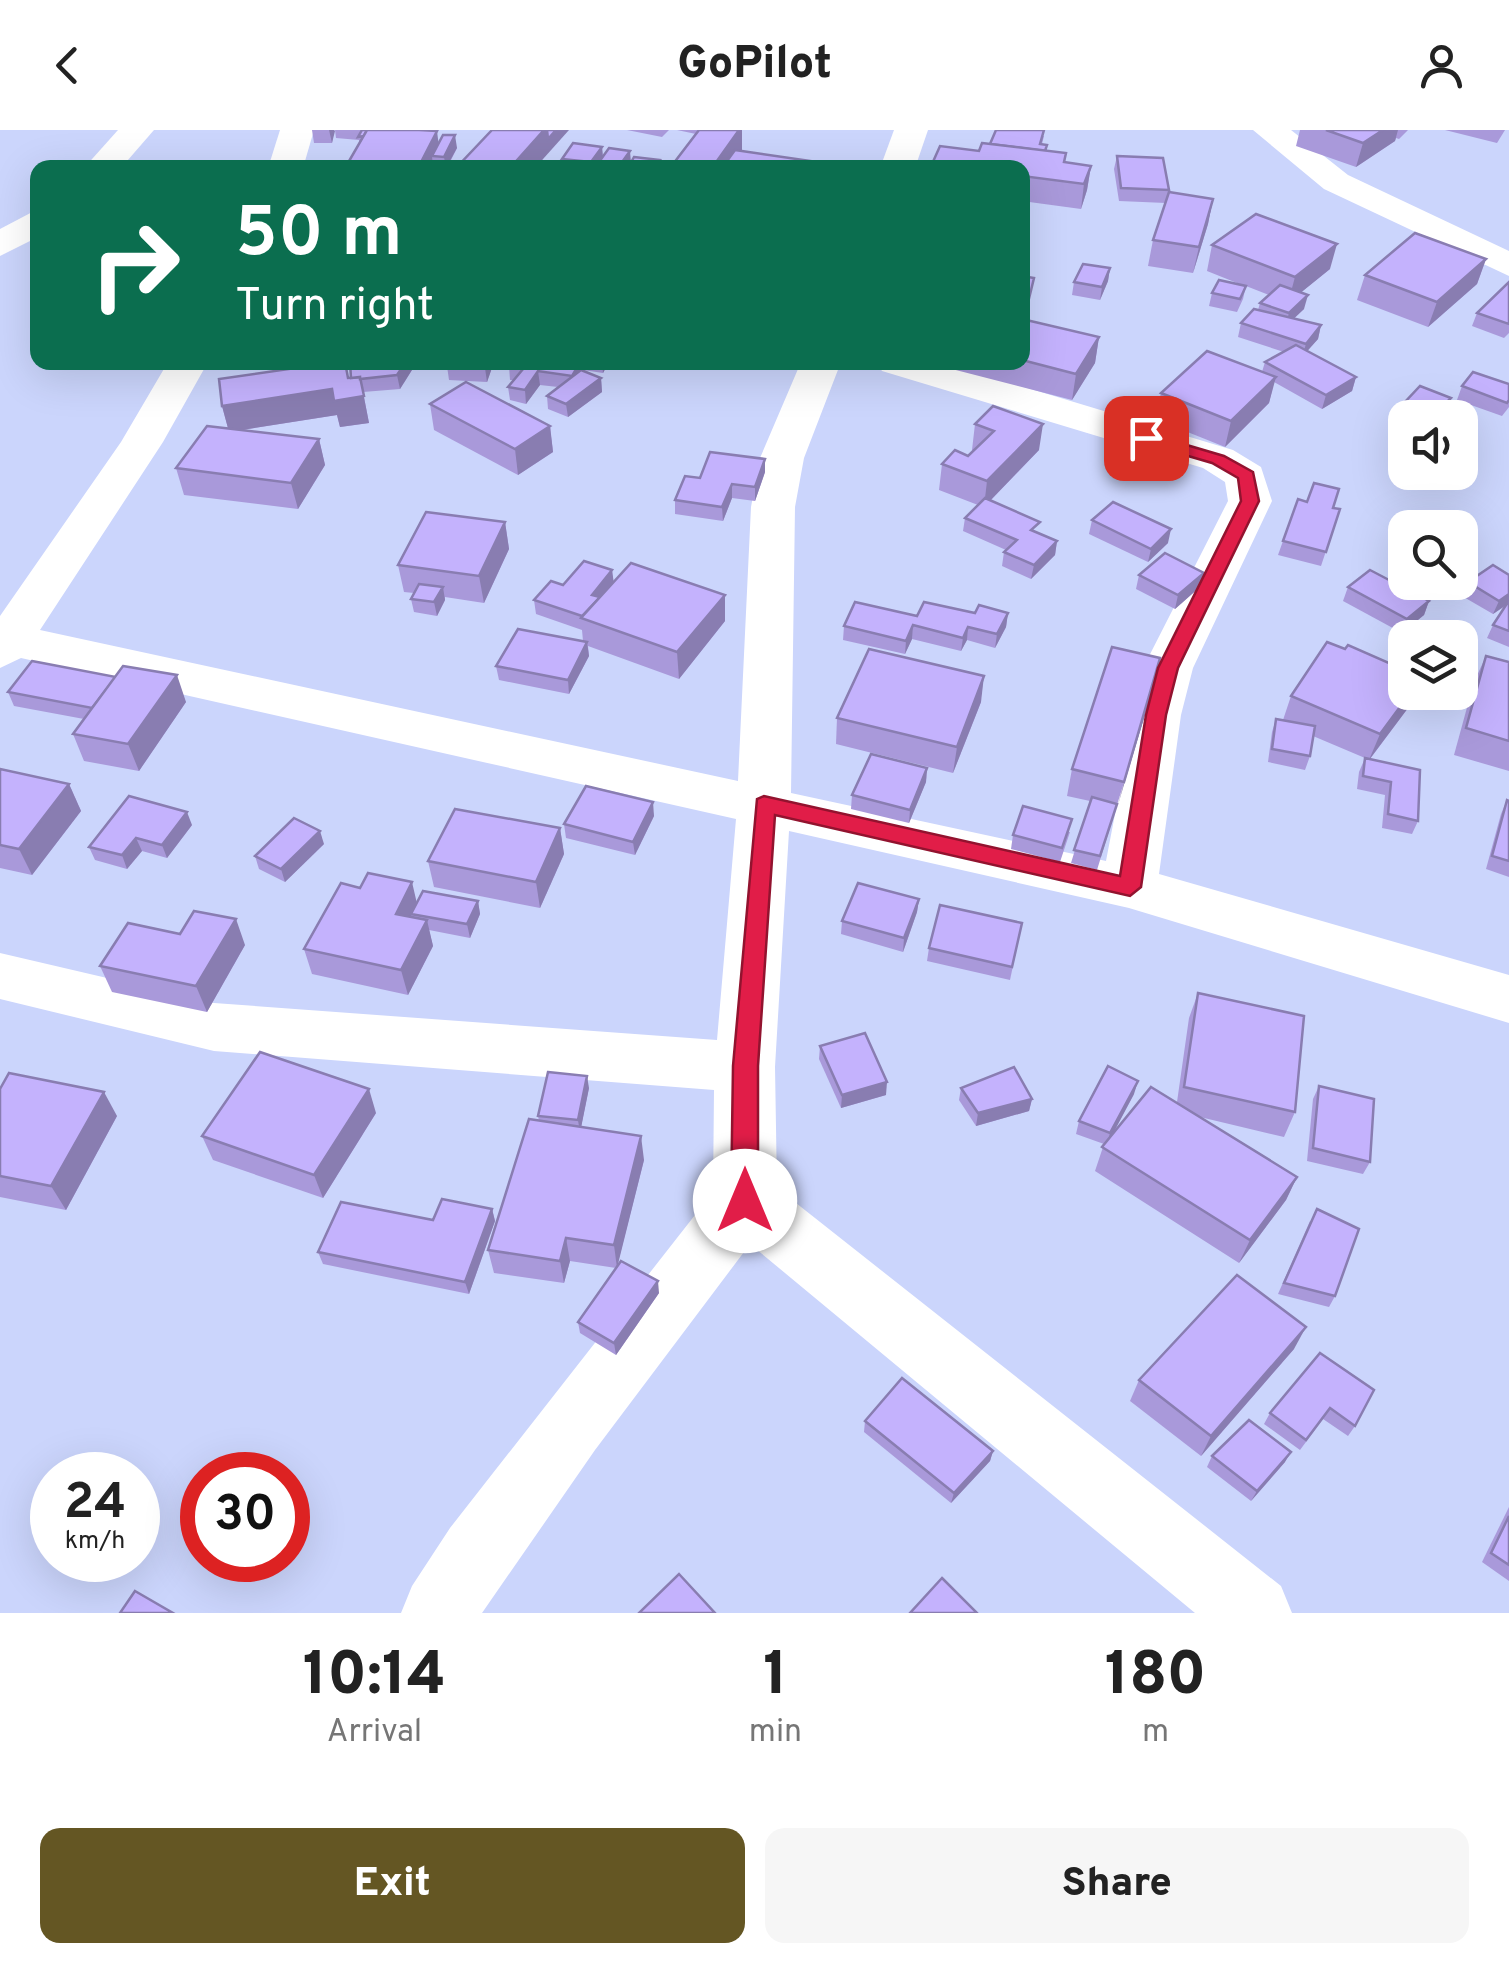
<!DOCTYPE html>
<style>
:root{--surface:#fff;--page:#f6f6f6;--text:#222;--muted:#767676;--accent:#645623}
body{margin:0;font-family:Overpass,sans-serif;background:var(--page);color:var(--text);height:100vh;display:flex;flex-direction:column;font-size:38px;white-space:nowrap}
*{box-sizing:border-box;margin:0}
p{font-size:32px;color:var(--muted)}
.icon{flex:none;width:55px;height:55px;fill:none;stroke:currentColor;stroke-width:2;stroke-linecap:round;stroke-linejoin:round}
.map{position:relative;height:1483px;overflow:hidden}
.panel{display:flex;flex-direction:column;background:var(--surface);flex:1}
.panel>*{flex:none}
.hud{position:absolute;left:30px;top:30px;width:1000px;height:210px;border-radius:20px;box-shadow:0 10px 40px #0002;background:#0b6e4f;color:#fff;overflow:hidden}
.buttons{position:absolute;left:1388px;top:270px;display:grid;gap:20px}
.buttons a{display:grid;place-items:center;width:90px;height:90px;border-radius:20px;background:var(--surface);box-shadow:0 10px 40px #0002;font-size:50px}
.speed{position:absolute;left:30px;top:1322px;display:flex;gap:20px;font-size:50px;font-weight:700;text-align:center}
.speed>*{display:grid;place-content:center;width:130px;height:130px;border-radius:50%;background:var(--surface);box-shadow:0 10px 40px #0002;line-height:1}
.speed small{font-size:25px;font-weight:400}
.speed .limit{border:15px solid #d22;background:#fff;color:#111}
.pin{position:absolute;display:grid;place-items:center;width:85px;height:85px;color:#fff;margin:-42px;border-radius:20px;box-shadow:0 5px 15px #0006}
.me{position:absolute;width:110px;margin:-55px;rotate:0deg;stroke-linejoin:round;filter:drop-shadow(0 0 8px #0008)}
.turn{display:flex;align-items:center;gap:35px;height:210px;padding:0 40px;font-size:45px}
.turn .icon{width:130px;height:130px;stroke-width:2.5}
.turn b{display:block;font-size:70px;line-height:85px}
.eta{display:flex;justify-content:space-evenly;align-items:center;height:170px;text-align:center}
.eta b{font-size:60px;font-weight:800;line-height:70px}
.button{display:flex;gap:20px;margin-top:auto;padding:20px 40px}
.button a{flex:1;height:115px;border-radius:20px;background:var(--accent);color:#fff;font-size:40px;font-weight:800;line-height:115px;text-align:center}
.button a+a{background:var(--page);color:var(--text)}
header{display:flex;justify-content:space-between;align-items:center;height:130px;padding:0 40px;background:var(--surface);font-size:45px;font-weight:800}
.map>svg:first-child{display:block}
</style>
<header><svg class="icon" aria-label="back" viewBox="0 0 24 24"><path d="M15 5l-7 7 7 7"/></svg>GoPilot<svg class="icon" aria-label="person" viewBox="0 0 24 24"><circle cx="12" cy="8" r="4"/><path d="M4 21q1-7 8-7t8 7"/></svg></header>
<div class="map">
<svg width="1509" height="1483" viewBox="0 0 1509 1483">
<rect width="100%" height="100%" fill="#cbd5fc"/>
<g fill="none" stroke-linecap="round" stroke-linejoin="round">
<g fill="#fff" fill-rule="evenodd">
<path d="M118,0H154L121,38H84Z"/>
<path d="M280,0H314L303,38H268Z"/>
<path d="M894,0H928L915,38H880Z"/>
<path d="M1253,0H1291L1348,45L1509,121V146L1324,59Z"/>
<path d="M38,79V107L0,126V99Z"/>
<path d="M168,232H208L163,312L40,500L738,651L751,377L760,328L801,232H841L804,328L795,377L791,663L1106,731L1143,538L1228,371L1225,352L1203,338L882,241L876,232H941L1233,320L1261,337L1272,371L1193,538L1181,585L1159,744L1509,845V893L1129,778L789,701L775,937L777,1058L1281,1456L1292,1483H1195L750,1114L595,1320L482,1483H401L412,1456L450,1398L713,1062L714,960L214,921L0,869V823L214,873L717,910L736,689L21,528L0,538V486L121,312Z"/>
</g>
</g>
<g fill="#a999da">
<path d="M312,0H334L332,13H314Z"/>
<path d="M335,0H420L439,13L457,18L447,38H345L359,13V10L336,8Z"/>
<path d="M627,0H669L662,7Z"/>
<path d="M677,0H742V21L838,35V38H670L696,4Z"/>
<path d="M1300,0H1408L1399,9L1396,8L1395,11L1356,37L1296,16Z"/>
<path d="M1445,0H1505L1497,13Z"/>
<path d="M1044,6L1042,14L1047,15V21L1066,23L1065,32L1091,36L1087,60L1081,79L1022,71V38H932V34L979,21L990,14Z"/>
<path d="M602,17L603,28L628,38H563L562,29Z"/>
<path d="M1117,26L1169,60L1167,70L1213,69L1208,94L1193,143L1148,136L1153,110L1166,73L1119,71L1114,39Z"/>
<path d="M1212,115L1330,139L1300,163L1304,179L1293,189L1321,195L1318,209L1307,221L1356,247L1352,261L1322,279L1274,252L1269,273L1225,317L1155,289L1161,263L1262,242L1265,232L1284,222L1238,207L1241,193L1258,180L1260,173L1269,165L1246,156L1243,169L1237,182L1209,176L1212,163L1242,155L1207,141Z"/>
<path d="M1486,129L1477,154L1428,197L1357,170L1365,145Z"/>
<path d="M1110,138L1108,151L1100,170L1072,165L1074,152Z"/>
<path d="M1022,146L1034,148L1025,189L1099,207L1095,233L1072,270L948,238V232H1022Z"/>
<path d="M1509,152V203L1504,208L1472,196L1477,183Z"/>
<path d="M417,232L400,259L363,262L369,293L340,297L337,285L242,300L319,309L325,335L298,379L184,365L176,338L228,298L222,276Z"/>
<path d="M494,232L487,252L449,250L447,236Z"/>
<path d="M511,232H609L603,243L583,240L601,248L602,262L568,287L548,279L547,266L558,257L540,255L526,274L510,270L508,257L514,250H510L509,236Z"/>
<path d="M1509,254V277L1502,286L1457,270L1462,256Z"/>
<path d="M1405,272L1446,282L1440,288H1406L1400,285Z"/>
<path d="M430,274L550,296L553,322L518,345L434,300Z"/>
<path d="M975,294L1039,320L990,371L1038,403L1057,411L1055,425L1031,449L1002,436L1004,422L1006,420L963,401L965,388L978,375L939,360L942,334L968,326L974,320H972Z"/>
<path d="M765,342L755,371L732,368L723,391L675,384V370L700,348Z"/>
<path d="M1333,378L1340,379L1321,436L1278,425L1283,411Z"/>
<path d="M1092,390L1168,413L1148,432L1089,404Z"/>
<path d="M505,392L509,419L484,473L445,467V470L437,486L414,482L411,469L414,463L404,462L398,435Z"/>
<path d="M612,440L613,452L725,491L679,549L588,516L589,526L569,564L499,550L496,536L583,511L582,500L536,484L534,470L563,455Z"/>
<path d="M1204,443L1201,456L1175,479L1136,459L1139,445Z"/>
<path d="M1509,445V517L1487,508L1493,495L1505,476L1493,484L1462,466L1468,452Z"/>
<path d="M1348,457L1429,471L1424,485L1402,503L1343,471Z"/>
<path d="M975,483H1008L1006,497L995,518L967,510L961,521L912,509L905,524L843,510L844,496L917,486Z"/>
<path d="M1486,526L1509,532V641L1454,625L1474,552Z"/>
<path d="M116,547L186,572L139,641L84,631L73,604L84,589L14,576L8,562Z"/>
<path d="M1154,555L1097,740L1071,733L1090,671L1067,666L1072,639Z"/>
<path d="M1416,562L1411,574L1370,629L1420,640L1418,691L1412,704L1382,698L1385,665L1357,659L1359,642L1365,628L1313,606L1310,626L1305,640L1268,632L1272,602L1276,589L1283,590L1291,566Z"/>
<path d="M981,572L953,643L836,614L837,588Z"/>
<path d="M927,638L926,652L909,693L851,679L852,665Z"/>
<path d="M0,639L69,654L81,681L32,745L0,738Z"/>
<path d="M1507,670L1509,671V747L1486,739L1501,684Z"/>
<path d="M654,686L635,725L566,708L564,694Z"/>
<path d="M192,695L167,728L142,721L127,739L95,730L89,717Z"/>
<path d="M560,698L564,724L540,778L434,757L428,731Z"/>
<path d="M1070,702L1060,732L1011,719L1013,705Z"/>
<path d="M324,714L285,752L259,739L255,726Z"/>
<path d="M919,769L917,782L903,822L841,804L842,791Z"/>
<path d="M478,771L480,784L470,808L429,800L433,816L408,865L312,844L304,819L417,772Z"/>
<path d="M1022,793L1010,850L927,831L929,818Z"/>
<path d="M245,815L207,882L112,862L100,836Z"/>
<path d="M1198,863L1295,982L1284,1007L1200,987L1297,1047L1286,1070L1239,1133L1095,1041L1104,1014L1076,1004L1079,991L1134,964L1113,1003L1177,972L1189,888Z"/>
<path d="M820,916L886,965L841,978L819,929Z"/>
<path d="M1319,956L1370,1032L1363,1044L1307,1031L1313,969Z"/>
<path d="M589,958L581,997L644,1030L617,1136L659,1163L616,1225L580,1203L578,1192L616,1138L570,1131L564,1153L494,1143L488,1120L539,991L538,986Z"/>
<path d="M961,958L1032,969L1029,981L976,996L959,970Z"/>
<path d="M0,959L117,986L66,1080L0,1067Z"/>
<path d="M376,983L323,1068L213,1030L202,1006Z"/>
<path d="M492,1079L495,1091L469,1164L323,1134L318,1122L433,1090Z"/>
<path d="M1310,1091L1335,1166L1329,1177L1278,1164Z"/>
<path d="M1294,1219L1201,1326L1130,1271L1139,1250Z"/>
<path d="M1320,1223L1355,1296L1348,1306L1323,1289L1300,1320L1264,1294L1270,1283Z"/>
<path d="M865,1291L993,1321L990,1331L951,1373L864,1302Z"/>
<path d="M1212,1326L1285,1332L1251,1371L1207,1337Z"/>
<path d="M1509,1377V1451L1482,1432Z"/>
</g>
<g fill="#897db1">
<path d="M329,0H334L335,1L332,13Z"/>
<path d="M544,0H569L535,38H510Z"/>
<path d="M739,0H742V21L730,38H712Z"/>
<path d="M1383,0H1398L1395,11L1356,37L1363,13Z"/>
<path d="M437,1L440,25L432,26L433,38H418Z"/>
<path d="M455,5L457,18L446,38L444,27Z"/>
<path d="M602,17L603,29L597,38H592L591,32Z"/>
<path d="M630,21L631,33L628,38H621L620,35Z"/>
<path d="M1091,36L1087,60L1081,79L1084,54Z"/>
<path d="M1213,69L1208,94L1193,143L1199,117Z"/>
<path d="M1337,114L1330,139L1288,173L1295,147Z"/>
<path d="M1486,129L1477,154L1428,197L1437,172Z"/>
<path d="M1110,138L1108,151L1100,170L1102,157Z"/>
<path d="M1308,165L1304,179L1285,197L1289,183Z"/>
<path d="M1321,195L1318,209L1302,227L1306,214Z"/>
<path d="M1099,207L1095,233L1072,270L1076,244Z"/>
<path d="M406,232H417L400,259L397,245Z"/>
<path d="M487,232H494L487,252L485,238Z"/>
<path d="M580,232H582L583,243L572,246Z"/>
<path d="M602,232H609L603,243Z"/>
<path d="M538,241L540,255L526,274L525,260Z"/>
<path d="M360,247L369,293L340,297L337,285L229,302L222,276L332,259L352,268Z"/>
<path d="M1276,247L1269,273L1225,317L1231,291Z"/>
<path d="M1356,247L1352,261L1322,279L1326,265Z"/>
<path d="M601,248L602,262L568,287L566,274Z"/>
<path d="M1451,268L1446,282L1440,288H1434L1436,283Z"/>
<path d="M1043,294L1039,320L984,377L987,351Z"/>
<path d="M550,296L553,322L518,345L515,319Z"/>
<path d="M319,309L325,335L298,379L291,353Z"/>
<path d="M765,329V342L755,371V357Z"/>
<path d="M732,354V368L723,391L722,377Z"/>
<path d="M505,392L509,419L484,473L479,446Z"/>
<path d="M1171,399L1168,413L1148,432L1151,419Z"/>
<path d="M1057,411L1055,425L1031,449L1034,435Z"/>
<path d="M612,440L614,454L593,478L592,465Z"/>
<path d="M1204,443L1201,456L1175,479L1178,465Z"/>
<path d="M443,457L445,470L437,486L434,472Z"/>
<path d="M1509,464V473L1493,484L1499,471Z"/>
<path d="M725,465V491L679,549L677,522Z"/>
<path d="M1429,471L1424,485L1402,503L1407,489Z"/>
<path d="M1008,483L1006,497L995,518L997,504Z"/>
<path d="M913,495L912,509L905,524L906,511Z"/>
<path d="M968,497L967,510L961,521L963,508Z"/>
<path d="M587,512L589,526L569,564L568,550Z"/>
<path d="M1160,528L1154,555L1117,678L1124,652Z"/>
<path d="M177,545L186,572L139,641L128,614Z"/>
<path d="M984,546L981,572L953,643L957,617Z"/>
<path d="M1411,562H1416L1411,574L1369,630L1380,604Z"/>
<path d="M927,638L926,652L909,693L910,680Z"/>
<path d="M69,654L81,681L32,745L19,719Z"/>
<path d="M653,672L654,686L635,725L633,712Z"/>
<path d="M187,682L192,695L167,728L162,715Z"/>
<path d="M560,698L564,724L540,778L536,752Z"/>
<path d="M320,701L324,714L285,752L281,739Z"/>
<path d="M136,708L142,721L127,739L122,725Z"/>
<path d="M412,752L418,778L411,784L412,790L396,784Z"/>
<path d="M919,769L917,782L903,822L904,808Z"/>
<path d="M478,771L480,784L470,808L467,794Z"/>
<path d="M236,789L245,815L207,882L196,856Z"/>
<path d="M427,790L433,816L408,865L401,840Z"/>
<path d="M587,946L589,958L580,1003L578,990Z"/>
<path d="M1138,951L1134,964L1107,1015L1110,1003Z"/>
<path d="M887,952L886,965L841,978L842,965Z"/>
<path d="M369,959L376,983L323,1068L314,1045Z"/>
<path d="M104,962L117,986L66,1080L51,1056Z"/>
<path d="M1032,969L1029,981L976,996L978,983Z"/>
<path d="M641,1006L644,1030L617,1138L614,1115Z"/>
<path d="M1297,1047L1286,1070L1239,1133L1250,1110Z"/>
<path d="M492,1079L495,1091L469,1164L465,1152Z"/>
<path d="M566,1108L570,1131L564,1153L560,1131Z"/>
<path d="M658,1151L659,1163L616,1225L614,1213Z"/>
<path d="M1306,1197L1294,1219L1201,1326L1211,1306Z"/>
<path d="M993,1321L990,1331L951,1373L954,1363Z"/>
<path d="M1291,1322L1285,1332L1251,1371L1257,1361Z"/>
</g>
<g fill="#c4b2fd" stroke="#897db1" stroke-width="2.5">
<path d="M362,0H367L364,6L358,7Z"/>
<path d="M367,0H419L437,1L418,38H345Z"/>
<path d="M492,0H544L510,38H456Z"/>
<path d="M547,0H556L548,9Z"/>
<path d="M699,0H739L712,38H670Z"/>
<path d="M996,0H1044L1040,14L1047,15L1045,21L990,14Z"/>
<path d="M1326,0H1383L1363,13Z"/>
<path d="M443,5H455L444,27L432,26Z"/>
<path d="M573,13L602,17L591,32L562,29Z"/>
<path d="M982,13L1066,23L1064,32L1091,36L1084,54L1022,46V38H957L932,34L940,16L979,21Z"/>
<path d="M609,18L630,21L620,35L599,32Z"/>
<path d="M735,20L838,35L837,38H722Z"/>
<path d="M1117,26L1163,28L1169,60L1121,58Z"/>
<path d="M634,27L660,30L656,38H628Z"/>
<path d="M590,34L613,38H588Z"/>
<path d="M1169,62L1213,69L1199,117L1153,110Z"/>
<path d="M1256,84L1337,114L1295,147L1212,115Z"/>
<path d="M1415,103L1486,129L1437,172L1365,145Z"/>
<path d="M1083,134L1110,138L1102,157L1074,152Z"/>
<path d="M1022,146L1034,148L1025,185H1022Z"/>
<path d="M1219,150L1246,156L1240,169L1212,163Z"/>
<path d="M1509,152V194L1477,183Z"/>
<path d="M1280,155L1308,165L1289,183L1260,173Z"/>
<path d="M1254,179L1321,195L1306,214L1241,193Z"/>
<path d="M1022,189L1099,207L1076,244L1022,230Z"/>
<path d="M1296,215L1356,247L1326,265L1265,232Z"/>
<path d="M1207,221L1276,247L1231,291L1161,263Z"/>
<path d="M337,232H345L348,248L360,247L364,266L334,271L332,259L222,276L219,249Z"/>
<path d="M350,232H406L397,245L360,249V247L351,248Z"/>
<path d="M448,232H487L485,238L447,236Z"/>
<path d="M511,232H580L572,246L538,241L525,260L508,257L523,239L509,236Z"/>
<path d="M581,240L601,248L566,274L547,266Z"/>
<path d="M1473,242L1509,254V270L1507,273L1462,256Z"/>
<path d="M466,252L550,296L515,319L430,274Z"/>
<path d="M1420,256L1451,268L1436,283L1405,272Z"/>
<path d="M993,276L1043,294L987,351L942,334L955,320L968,326L994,301L975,294Z"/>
<path d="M207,296L319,309L291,353L176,338Z"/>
<path d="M710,322L765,329L755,357L732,354L722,377L675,370L685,346L700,348Z"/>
<path d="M1314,353L1339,359L1333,378L1340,379L1326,422L1283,411L1298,369L1307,372Z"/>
<path d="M985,368L1040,392L1031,400L1057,411L1034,435L1004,422L1017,410L965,388Z"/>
<path d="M1113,372L1171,399L1151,419L1092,390Z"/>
<path d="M426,382L505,392L479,446L398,435Z"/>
<path d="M1165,423L1204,443L1178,465L1139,445Z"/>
<path d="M584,431L612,440L592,465L600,467L582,486L534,470L551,451L563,455Z"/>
<path d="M631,433L725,465L677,522L581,488Z"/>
<path d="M1493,435L1509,445V464L1499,471L1468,452Z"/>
<path d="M1370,440L1429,471L1407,489L1348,457Z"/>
<path d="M419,454L443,457L434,472L411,469Z"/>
<path d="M855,472L917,486L924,472L975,483L979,475L1008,483L997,504L968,497L963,508L913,495L906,511L844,496Z"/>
<path d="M1508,472H1509V501L1493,495Z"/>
<path d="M518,499L587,512L568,550L496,536Z"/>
<path d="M1327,512L1345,519L1348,515L1405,540V562H1411L1380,604L1291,566Z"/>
<path d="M1112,517L1160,528L1124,652L1072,639Z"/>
<path d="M869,519L984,546L957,617L837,588Z"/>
<path d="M1486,526L1509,532V611L1466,598Z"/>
<path d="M32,531L116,547L92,578L8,562Z"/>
<path d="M123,536L177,545L128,614L73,604Z"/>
<path d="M1276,589L1315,596L1310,626L1272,619Z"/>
<path d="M871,624L927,638L910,680L852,665Z"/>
<path d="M1365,628L1420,640L1418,691L1388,684L1391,652L1363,646Z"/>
<path d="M0,639L69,654L19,719L0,715Z"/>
<path d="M586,656L653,672L633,712L564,694Z"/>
<path d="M129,666L187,682L162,715L136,708L122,725L89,717Z"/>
<path d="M1092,667L1117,674L1100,726L1074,720Z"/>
<path d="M1507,670L1509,671V731L1492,726Z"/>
<path d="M1023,676L1072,689L1062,718L1013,705Z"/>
<path d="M455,679L560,698L536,752L428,731Z"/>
<path d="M294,688L320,701L281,739L255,726Z"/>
<path d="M368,743L412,752L396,784L427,790L401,840L304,819L341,753L360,758Z"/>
<path d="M858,753L919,769L904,808L842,791Z"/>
<path d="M423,761L478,771L467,794L411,784Z"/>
<path d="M940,775L1022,793L1012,837L929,818Z"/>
<path d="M194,781L236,789L196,856L100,836L128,793L180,804Z"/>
<path d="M1198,863L1304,886L1295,982L1184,957Z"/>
<path d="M865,903L887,952L842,965L820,916Z"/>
<path d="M260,922L369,959L314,1045L202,1006Z"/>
<path d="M1108,936L1138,951L1110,1003L1079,991Z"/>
<path d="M1014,937L1032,969L978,983L961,958Z"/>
<path d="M548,942L587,946L578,990L538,986Z"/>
<path d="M9,943L104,962L51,1056L0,1046V959Z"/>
<path d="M1319,956L1374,969L1370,1032L1313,1018Z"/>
<path d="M1151,957L1297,1047L1250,1110L1102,1017Z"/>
<path d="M529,989L641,1006L614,1115L566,1108L560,1131L488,1120Z"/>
<path d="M442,1069L492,1079L465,1152L318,1122L341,1072L433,1090Z"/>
<path d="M1317,1079L1359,1099L1335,1166L1284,1153Z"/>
<path d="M621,1131L658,1151L614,1213L578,1192Z"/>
<path d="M1237,1145L1306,1197L1211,1306L1139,1250Z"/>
<path d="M1320,1223L1374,1260L1355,1296L1330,1278L1306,1310L1270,1283Z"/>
<path d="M902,1248L993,1321L954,1363L865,1291Z"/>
<path d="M1249,1290L1291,1322L1257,1361L1212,1326Z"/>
<path d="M1509,1386V1435L1491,1423Z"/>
<path d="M679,1444L715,1483H639Z"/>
<path d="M942,1448L977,1483H910Z"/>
<path d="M135,1461L173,1483H120Z"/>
</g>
<path fill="#e11d48" stroke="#92132f" stroke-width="2.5" d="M1146,303L1224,326L1253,342L1259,371L1178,538L1166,585L1141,757L1130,766L775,685L758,936V1071L754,1079L745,1083L735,1079L731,1071L733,936L757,669L764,666L1120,746L1146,585L1158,538L1241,371L1238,348L1212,333L1140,312L1137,308Z"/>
</svg>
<div class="buttons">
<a><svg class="icon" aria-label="sound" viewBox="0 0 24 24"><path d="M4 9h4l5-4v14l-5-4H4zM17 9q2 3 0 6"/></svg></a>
<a><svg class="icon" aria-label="search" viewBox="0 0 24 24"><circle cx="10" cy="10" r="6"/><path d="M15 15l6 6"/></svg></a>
<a><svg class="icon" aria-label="layers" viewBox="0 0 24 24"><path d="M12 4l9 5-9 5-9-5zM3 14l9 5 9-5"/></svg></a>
</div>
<div class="speed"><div>24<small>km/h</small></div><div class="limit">30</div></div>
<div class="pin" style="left:1146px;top:308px;background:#d93025"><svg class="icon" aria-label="arrive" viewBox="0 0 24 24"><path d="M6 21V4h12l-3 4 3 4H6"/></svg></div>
<svg class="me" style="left:745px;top:1071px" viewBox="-20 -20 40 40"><circle r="19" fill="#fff"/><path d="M0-13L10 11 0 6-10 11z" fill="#e11d48"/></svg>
<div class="hud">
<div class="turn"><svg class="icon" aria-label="right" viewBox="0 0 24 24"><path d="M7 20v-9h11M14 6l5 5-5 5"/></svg><div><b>50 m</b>Turn right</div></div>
</div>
</div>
<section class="panel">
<div class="eta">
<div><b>10:14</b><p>Arrival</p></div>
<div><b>1</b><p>min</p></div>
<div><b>180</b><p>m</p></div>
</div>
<div class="button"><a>Exit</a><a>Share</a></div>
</section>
